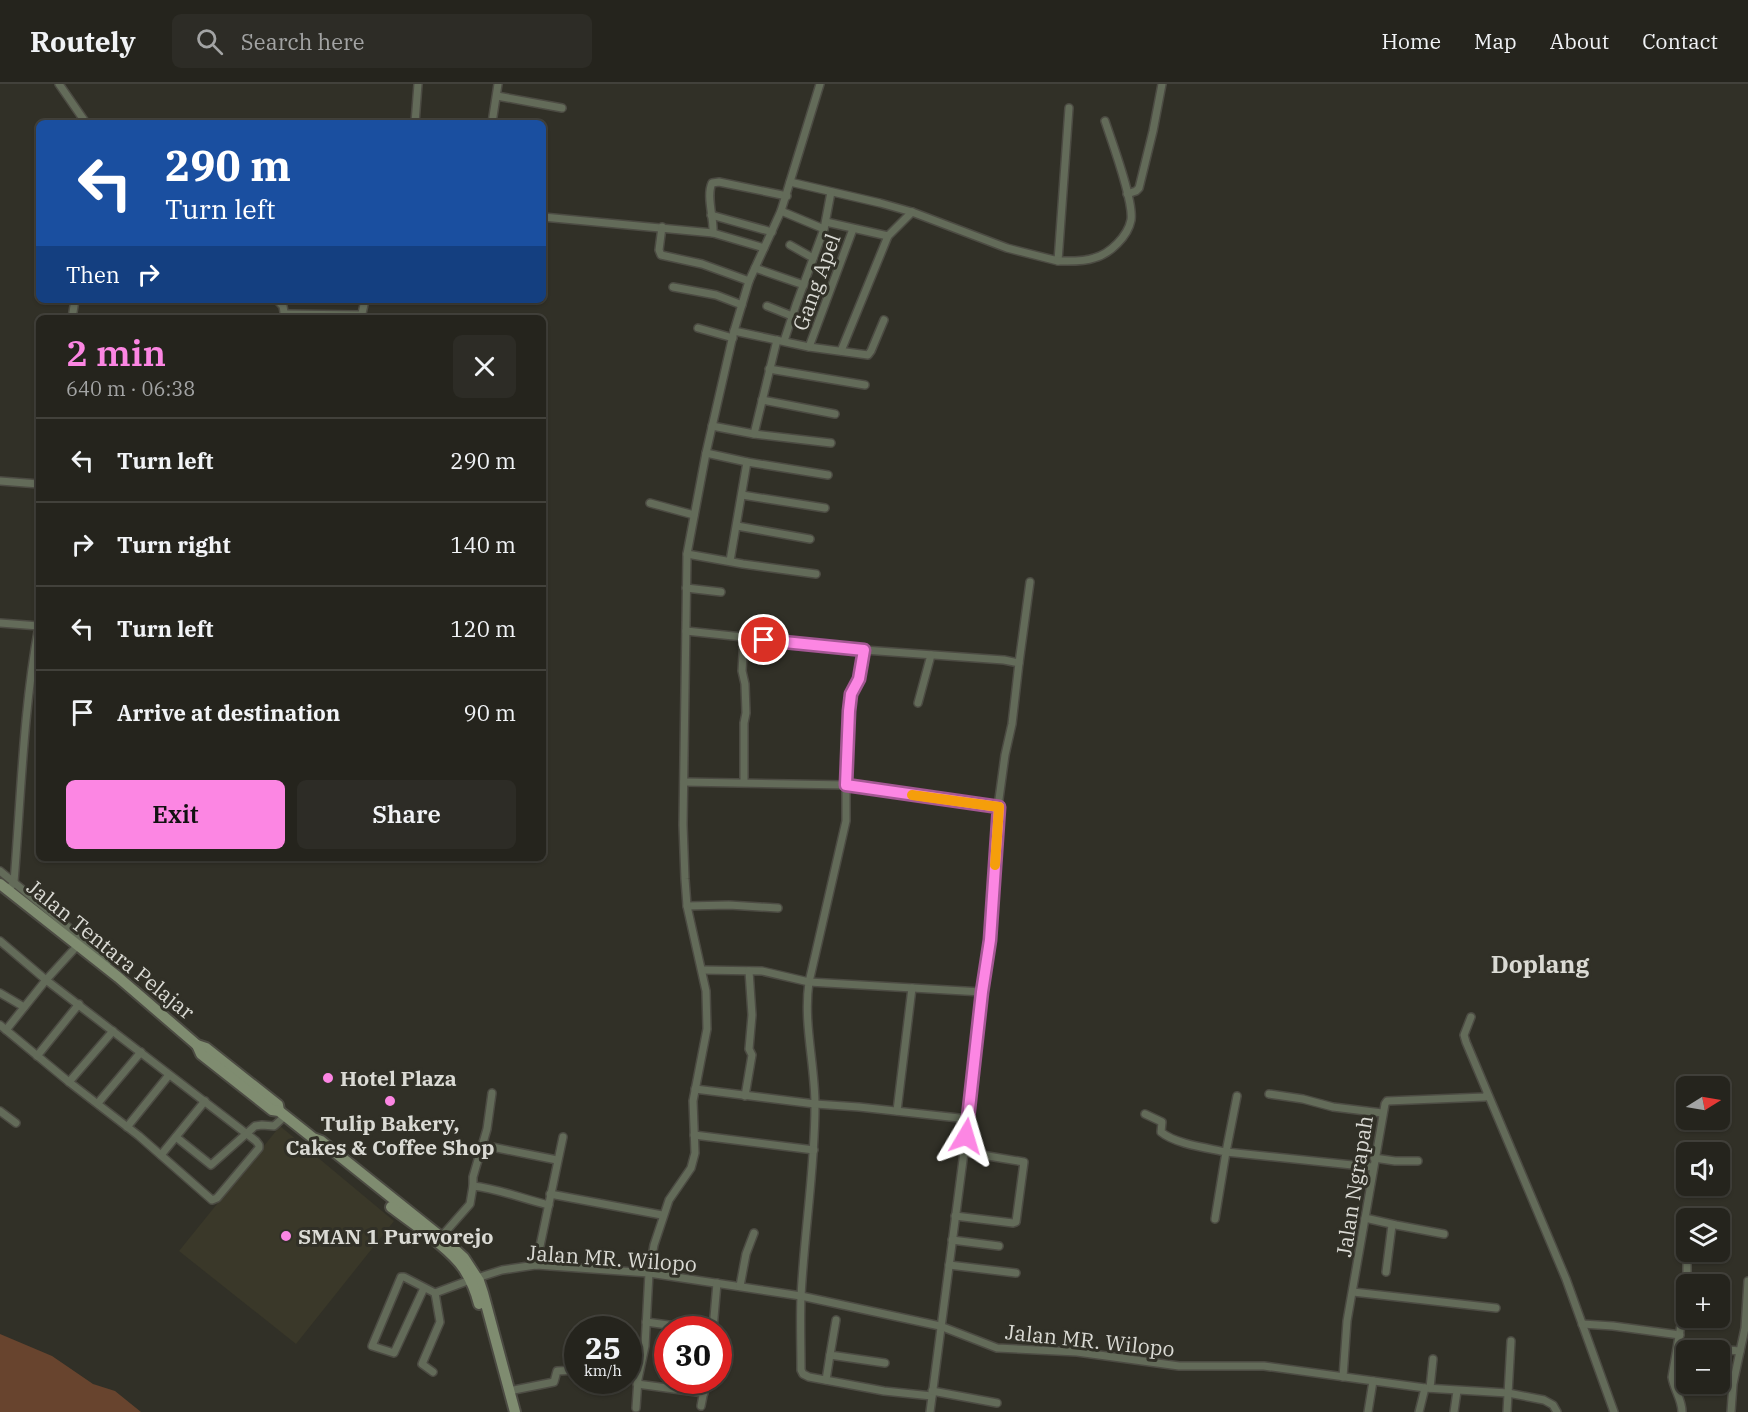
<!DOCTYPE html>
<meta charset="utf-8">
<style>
:root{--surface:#25241d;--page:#2d2c26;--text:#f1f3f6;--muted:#a3a4a4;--line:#42413b;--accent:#fc86e3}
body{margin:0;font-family:"IBM Plex Serif",serif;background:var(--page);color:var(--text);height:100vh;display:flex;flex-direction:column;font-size:22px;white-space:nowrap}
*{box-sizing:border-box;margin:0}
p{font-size:20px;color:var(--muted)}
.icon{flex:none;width:33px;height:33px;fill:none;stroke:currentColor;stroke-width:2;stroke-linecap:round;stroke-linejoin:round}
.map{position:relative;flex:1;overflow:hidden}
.drawer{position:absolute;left:36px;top:231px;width:510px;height:546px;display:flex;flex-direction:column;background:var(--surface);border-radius:9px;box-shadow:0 2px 4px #0004,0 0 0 2px var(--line)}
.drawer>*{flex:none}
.hud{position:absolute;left:36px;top:36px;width:510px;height:183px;border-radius:9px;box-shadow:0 2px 4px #0004,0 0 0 2px var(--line);background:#1a4fa0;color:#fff;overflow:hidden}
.needle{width:39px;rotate:79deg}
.tools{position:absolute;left:1676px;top:992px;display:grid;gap:12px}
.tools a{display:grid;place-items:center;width:54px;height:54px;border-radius:9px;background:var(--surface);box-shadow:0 2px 4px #0004,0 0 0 2px var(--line);font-size:30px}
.speed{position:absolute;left:564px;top:1232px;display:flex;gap:12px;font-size:30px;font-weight:700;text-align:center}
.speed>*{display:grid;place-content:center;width:78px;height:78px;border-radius:50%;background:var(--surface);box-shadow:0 2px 4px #0004,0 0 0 2px var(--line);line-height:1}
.speed small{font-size:15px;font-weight:400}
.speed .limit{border:9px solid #d22;background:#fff;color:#111}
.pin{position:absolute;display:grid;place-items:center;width:51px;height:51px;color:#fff;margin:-26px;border:3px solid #fff;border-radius:50%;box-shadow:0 2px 6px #0007}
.me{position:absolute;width:66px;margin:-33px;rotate:7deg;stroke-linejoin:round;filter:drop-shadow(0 0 4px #0008)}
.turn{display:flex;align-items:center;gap:21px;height:126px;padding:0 30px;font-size:27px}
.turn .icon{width:78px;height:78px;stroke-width:2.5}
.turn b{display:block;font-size:42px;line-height:51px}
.then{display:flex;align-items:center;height:57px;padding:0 30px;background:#0003;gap:12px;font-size:22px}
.round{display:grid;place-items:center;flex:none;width:63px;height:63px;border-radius:9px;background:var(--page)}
.overview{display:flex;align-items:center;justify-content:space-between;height:102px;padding:0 30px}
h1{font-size:36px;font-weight:600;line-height:45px;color:var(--accent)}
.cta{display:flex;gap:12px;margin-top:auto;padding:12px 30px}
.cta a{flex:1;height:69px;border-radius:9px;background:var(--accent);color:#111;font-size:24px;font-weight:600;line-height:69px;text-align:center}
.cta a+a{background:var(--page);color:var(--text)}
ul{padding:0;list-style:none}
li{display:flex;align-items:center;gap:18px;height:84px;padding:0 30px;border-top:2px solid var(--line)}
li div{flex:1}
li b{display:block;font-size:22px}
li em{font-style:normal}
header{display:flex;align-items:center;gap:36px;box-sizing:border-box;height:84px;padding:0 30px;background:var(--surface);border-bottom:2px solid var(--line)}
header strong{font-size:28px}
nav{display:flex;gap:33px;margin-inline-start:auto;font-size:21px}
.search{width:420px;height:54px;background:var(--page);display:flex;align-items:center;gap:15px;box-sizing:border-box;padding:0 21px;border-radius:9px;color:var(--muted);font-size:22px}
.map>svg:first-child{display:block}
</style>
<header>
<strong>Routely</strong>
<div class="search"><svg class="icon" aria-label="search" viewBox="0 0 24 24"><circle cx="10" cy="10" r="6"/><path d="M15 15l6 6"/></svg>Search here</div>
<nav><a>Home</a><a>Map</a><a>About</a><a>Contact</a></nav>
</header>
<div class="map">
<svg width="1748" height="1328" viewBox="0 0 1748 1328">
<rect width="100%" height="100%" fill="#313027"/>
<path fill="#3a3829" d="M280,1042L394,1137L296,1260L179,1167Z"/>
<path fill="#68442e" d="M0,1250L52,1272L93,1300L115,1307L141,1328H0Z"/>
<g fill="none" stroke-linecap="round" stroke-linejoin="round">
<defs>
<g id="minor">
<path d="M59,0L86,39"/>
<path d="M497,12L562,24"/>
<path d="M415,39L418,0"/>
<path d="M492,39L498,0"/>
<path d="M790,98L880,119L912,128L1007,164L1058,177L1069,24"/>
<path d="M1127,110L1136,107L1139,104L1153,47L1162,0"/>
<path d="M781,127L824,145"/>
<path d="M711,131L772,148"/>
<path d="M543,133L713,149L764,164"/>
<path d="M826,138L888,152"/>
<path d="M662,143L659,166L661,171L702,180L749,197"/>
<path d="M713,149C714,134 706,112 712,99L719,98L787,112"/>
<path d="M790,161L813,174"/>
<path d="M1058,177C1070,177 1083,178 1094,174C1110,170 1128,152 1131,136C1134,117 1112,58 1105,37"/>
<path d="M755,184L804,201"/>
<path d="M673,203L716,211L742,221"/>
<path d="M277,216L283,222L285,234"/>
<path d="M767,222L792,232"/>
<path d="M284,230L361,231"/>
<path d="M72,234L75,216"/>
<path d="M361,234L365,216"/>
<path d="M698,244L733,254"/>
<path d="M734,247L809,263L868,271L871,267L884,236"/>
<path d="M784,257L796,221L824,145L831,108"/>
<path d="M809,263L853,145"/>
<path d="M841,267L888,152L912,128"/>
<path d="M769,285L865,301"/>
<path d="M762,316L835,330"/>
<path d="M712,342L754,350L831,359"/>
<path d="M754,350L777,256"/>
<path d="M706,369L747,378L828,391"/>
<path d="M0,397L39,400"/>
<path d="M742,411L825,424"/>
<path d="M650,419L694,431"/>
<path d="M737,442L810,455"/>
<path d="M687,470L743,480L816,490"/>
<path d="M730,477L747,378"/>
<path d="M686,504L721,508"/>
<path d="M0,539L39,542C23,626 21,713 14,798L8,807"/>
<path d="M686,547L864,566L1004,576L1019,579L1012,640L1005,671L999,715L990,856L982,908L964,1068L930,1328"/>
<path d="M744,553L742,587L745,600L746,629L744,639V698"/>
<path d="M864,566L859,595L851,610L849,627L846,701V737L809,898C803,939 815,980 815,1021C815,1085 804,1149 801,1213C800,1237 801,1262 801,1286L803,1290L809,1293L884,1307L932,1312"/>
<path d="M1019,579L1030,498"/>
<path d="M918,619L931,571"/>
<path d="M684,698L846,701L999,723"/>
<path d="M0,787L96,866L107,879"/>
<path d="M687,822L729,821L778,824"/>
<path d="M0,857L46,896L256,1057L259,1061V1064L217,1114L212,1116L139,1052L69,998L0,941"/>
<path d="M702,886L762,887L809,898L982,908"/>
<path d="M0,909L24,923"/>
<path d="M1471,933L1464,951L1466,958L1566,1195L1614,1328"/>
<path d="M6,946L46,896L77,862"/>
<path d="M37,972L79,920"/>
<path d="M69,998L113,947"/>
<path d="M695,1005L815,1020L859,1023L968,1035"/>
<path d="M1269,1010L1303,1015L1333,1023L1382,1029"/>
<path d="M745,1012L752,971L749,965L752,931L749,887"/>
<path d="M1237,1012L1226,1068L1372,1083"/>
<path d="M98,1019L141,968"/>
<path d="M0,1027L16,1039"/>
<path d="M897,1027L912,904"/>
<path d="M1145,1030L1162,1038L1161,1048C1175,1060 1208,1064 1226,1068L1215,1135"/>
<path d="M127,1043L169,991"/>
<path d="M694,1051L814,1066"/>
<path d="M176,1053L211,1081L255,1042L262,1041L274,1042L285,1032"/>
<path d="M482,1061L557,1076"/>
<path d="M161,1071L205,1017"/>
<path d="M1374,1074L1395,1077H1418"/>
<path d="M473,1102C500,1105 523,1115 549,1121"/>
<path d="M550,1110L662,1131"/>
<path d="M955,1132L1013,1139L1016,1138L1024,1078L964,1068"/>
<path d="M1365,1134L1396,1141L1444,1150"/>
<path d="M1690,1134V1132"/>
<path d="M441,1153L470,1120L473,1102V1093L487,1045L492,1009"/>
<path d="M952,1156L999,1162"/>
<path d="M536,1181L563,1053"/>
<path d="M949,1181L1016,1189"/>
<path d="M1386,1188L1392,1141"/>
<path d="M477,1194L502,1186L536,1181L649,1189L801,1212L940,1242L997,1264L1077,1268L1179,1282H1264L1425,1304L1508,1309L1544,1316L1553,1321L1557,1328"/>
<path d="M1687,1200V1167"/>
<path d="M740,1202L746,1170L754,1149"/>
<path d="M424,1204L394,1269L372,1262L401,1193H404L435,1209L470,1196"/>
<path d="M1353,1208L1496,1224"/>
<path d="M836,1236L830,1271L885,1279"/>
<path d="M646,1238L698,1245"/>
<path d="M1582,1240L1613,1242L1680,1251"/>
<path d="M713,1245L717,1199"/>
<path d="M1678,1262L1740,1267"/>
<path d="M433,1288L422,1280L440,1238L435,1209"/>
<path d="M1343,1293L1347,1237L1385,1020L1387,1017L1485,1013L1487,1010"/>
<path d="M826,1296L830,1271"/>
<path d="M637,1300L704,1309"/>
<path d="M1430,1304L1433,1275"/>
<path d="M509,1307L554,1298L557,1287L578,1286"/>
<path d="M932,1307L997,1319"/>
<path d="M701,1322L706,1296"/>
<path d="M636,1324L638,1295L645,1262L649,1189L654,1161L669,1116L691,1084L695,1069L693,1017L707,945L706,907L687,822L685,795L683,741L687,470L706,369L734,247L749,197L781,127L820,0"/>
<path d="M1368,1328L1373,1297"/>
<path d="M1419,1328L1425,1304"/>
<path d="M1454,1328L1457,1307"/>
<path d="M1507,1328L1511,1257"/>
<path d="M1682,1328C1682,1315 1674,1306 1672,1293L1686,1212"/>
<path d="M1731,1328L1733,1300L1745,1244L1748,1197"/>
</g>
<g id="secondary">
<path d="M0,800L118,893L197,961L206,964L278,1021L279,1027"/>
<path d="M197,961L201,970L272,1026L279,1027L313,1054L321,1057L441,1153L464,1174L479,1197L483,1209L515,1328"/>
<path d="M391,1123C412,1139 451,1165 464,1185C471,1196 476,1208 479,1220"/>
</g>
</defs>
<use href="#minor" stroke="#4c4b43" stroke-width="10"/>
<use href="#secondary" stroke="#4c4b43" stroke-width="14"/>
<use href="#minor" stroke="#636b59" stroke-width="7"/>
<use href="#secondary" stroke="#7f8c70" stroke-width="10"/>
</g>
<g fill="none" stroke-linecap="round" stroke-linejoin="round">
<defs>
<path id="route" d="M764,556L864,566L859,595L851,610L849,627L846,701L999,723L990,856L982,908L966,1052"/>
</defs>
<use href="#route" stroke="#a45794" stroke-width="15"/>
<use href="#route" stroke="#fc86e3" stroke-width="10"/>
<path stroke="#f59e0b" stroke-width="10" d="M912,711L999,723L995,781"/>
</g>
<g fill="#fc86e3" stroke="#313027" stroke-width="2">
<circle cx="328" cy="994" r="6"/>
<circle cx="390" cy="1017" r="6"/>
<circle cx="286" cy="1152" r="6"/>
</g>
<g text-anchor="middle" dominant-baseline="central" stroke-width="6" stroke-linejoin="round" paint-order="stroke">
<g font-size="21" fill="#dadad4" stroke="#313027">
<text transform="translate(816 198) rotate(-70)">Gang Apel</text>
<text transform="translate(111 865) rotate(39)">Jalan Tentara Pelajar</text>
<text transform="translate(1354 1102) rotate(-81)">Jalan Ngrapah</text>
<text transform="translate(612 1174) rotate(4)">Jalan MR. Wilopo</text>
<text transform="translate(1090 1256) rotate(6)">Jalan MR. Wilopo</text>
</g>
<g font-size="21" font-weight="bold" fill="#dadad4" stroke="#313027" text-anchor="start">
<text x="340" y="994">Hotel Plaza</text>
<text x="390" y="1039" text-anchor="middle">Tulip Bakery,<tspan x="390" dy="24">Cakes &amp; Coffee Shop</tspan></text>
<text x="298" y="1152">SMAN 1 Purworejo</text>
</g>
<g font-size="24" font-weight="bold" fill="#dadad4" stroke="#313027">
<text x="1540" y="880">Doplang</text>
</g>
</g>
</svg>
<div class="tools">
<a><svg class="needle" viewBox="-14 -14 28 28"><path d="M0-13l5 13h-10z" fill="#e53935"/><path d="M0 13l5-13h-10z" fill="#a3a4a4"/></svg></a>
<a><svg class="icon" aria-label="sound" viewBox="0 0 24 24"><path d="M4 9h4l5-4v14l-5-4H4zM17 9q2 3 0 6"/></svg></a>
<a><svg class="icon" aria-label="layers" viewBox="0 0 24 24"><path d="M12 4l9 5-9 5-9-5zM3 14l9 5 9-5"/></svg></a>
<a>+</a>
<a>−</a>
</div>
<div class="speed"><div>25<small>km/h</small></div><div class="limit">30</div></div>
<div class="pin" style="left:764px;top:556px;background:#d93025"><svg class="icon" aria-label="arrive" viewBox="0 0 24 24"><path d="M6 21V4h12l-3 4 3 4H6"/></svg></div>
<svg class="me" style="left:966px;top:1052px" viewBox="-20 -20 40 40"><path d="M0-17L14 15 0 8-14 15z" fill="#fc86e3" stroke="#fff" stroke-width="4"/></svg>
<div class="hud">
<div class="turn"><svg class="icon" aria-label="left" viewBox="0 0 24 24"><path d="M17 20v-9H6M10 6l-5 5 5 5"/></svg><div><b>290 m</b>Turn left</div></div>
<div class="then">Then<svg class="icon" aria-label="right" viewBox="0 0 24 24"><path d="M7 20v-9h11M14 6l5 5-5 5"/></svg></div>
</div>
<section class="drawer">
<div class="overview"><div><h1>2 min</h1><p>640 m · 06:38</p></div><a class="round"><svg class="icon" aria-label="close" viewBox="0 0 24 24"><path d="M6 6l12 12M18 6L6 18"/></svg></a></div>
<ul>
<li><svg class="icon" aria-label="left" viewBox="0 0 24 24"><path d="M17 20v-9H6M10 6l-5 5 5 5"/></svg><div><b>Turn left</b></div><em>290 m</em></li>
<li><svg class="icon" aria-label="right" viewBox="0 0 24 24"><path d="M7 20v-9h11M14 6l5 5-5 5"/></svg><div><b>Turn right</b></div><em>140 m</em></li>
<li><svg class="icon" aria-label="left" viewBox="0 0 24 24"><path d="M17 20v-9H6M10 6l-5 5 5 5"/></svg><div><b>Turn left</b></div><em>120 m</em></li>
<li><svg class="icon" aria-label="arrive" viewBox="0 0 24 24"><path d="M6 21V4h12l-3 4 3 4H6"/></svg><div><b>Arrive at destination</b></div><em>90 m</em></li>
</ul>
<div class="cta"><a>Exit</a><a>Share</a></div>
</section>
</div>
